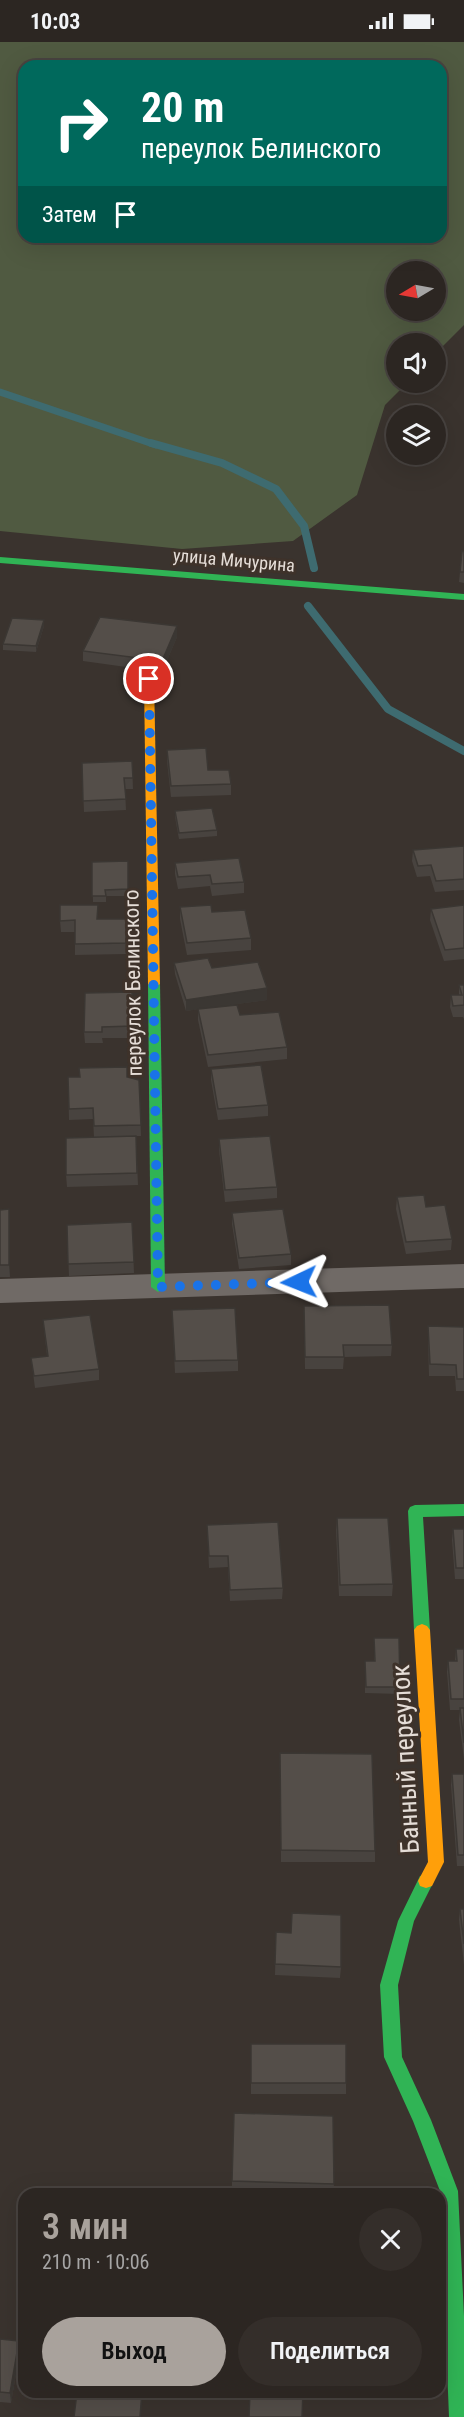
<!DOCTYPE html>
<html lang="ru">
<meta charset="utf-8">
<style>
:root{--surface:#2c2622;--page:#342e2a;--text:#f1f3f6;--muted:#a6a5a5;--line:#484340;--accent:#a9a29c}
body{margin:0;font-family:"Roboto Condensed",sans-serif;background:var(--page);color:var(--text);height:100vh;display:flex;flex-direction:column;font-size:22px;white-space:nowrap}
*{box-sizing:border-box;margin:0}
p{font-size:20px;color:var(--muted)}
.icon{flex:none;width:33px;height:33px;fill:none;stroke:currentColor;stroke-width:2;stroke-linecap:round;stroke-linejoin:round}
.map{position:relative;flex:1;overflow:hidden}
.details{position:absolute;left:18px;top:2146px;width:428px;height:210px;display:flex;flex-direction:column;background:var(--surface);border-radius:18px;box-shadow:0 6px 24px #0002,0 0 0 2px var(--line)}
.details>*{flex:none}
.banner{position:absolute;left:18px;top:18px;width:429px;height:183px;border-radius:18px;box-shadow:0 6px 24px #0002,0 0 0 2px var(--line);background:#00695c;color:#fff;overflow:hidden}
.needle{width:39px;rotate:260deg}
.buttons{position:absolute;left:386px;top:219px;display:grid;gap:12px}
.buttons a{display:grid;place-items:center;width:60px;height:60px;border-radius:50%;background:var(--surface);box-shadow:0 6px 24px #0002,0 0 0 2px var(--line);font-size:30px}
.pin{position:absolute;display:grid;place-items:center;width:51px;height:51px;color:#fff;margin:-26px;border:3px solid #fff;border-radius:50%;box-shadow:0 2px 6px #0007}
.me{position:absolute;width:66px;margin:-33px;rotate:268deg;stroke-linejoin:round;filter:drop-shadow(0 0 4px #0008)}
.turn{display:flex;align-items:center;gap:21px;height:126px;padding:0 24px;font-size:27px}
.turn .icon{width:78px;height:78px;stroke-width:2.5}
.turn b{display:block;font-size:42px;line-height:51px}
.then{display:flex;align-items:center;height:57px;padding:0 24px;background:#0003;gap:12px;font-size:22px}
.round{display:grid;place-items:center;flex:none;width:63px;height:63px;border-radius:32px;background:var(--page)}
.headline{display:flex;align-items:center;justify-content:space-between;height:102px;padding:0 24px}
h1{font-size:36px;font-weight:600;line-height:45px;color:var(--accent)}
.cta{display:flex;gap:12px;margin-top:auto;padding:12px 24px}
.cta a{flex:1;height:69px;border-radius:36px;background:var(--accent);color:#111;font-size:24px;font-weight:600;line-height:69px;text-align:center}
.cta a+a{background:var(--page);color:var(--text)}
.status{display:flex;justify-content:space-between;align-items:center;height:42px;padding:0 30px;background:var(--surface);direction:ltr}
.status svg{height:16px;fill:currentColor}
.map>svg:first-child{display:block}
</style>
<div class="status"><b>10:03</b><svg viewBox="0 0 49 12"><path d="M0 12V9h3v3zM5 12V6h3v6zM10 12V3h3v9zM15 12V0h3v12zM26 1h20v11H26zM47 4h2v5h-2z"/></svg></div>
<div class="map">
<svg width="464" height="2375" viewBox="0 0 464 2375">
<rect width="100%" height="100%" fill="#3a332e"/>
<path fill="#505a41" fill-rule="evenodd" d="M0,0H464V283L435,312V302H396V340L407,341L385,363L357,453L293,499L182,507L0,489ZM24,24H441V195H24ZM396,230H435V268H396Z"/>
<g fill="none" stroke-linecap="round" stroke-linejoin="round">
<path stroke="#3e6b70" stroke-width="7" d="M0,350L156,403"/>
<g stroke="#3e6b70" stroke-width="8">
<path d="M151,401L222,421L276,447L304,484L314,526"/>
<path d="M308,564L388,667L464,709"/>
</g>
<path fill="#706a66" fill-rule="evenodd" d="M464,1222V1246L0,1261V1237Z"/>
<g fill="#30b455" fill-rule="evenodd">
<path d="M0,515L464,552V558L0,521Z"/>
<path d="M154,938L160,942L165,1245L158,1250L151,1245L148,942Z"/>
<path d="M464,1462V1474L423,1475L430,1588L427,1592L422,1594L417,1592L414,1588L408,1469L410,1465L415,1463Z"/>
<path d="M426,1832L432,1834L434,1839L414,1879L398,1943L402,2015L431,2078L458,2149L464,2274V2375H449L440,2149L413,2079L384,2015L380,1943L398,1879L420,1834Z"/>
</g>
<g fill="#ff9f0a" fill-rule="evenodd">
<path d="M149,634L154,637L160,942L154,946L148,942L144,637Z"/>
<path d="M422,1582L427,1584L430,1588L444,1820L432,1844L426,1846L420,1844L418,1839L428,1820L414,1588L417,1584Z"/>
</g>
</g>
<g fill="#48433f">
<path d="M464,510V541L459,540L460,530Z"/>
<path d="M44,578V584L36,610L3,608V602Z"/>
<path d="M177,584V595L162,630L83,619V609Z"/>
<path d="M167,708L208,728L231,742V753L171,755L167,719Z"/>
<path d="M132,719L133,747H125L126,768L84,770L82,721Z"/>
<path d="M175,769L217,788V794L179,797L175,775Z"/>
<path d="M464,804V848L435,850L430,834L417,835L412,819L413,808Z"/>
<path d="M128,819V854H106V860H93L92,820Z"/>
<path d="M175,821L244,840V851L212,854L210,844L178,847L175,832Z"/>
<path d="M464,863V917L444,919L430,878L431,867Z"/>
<path d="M180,865L212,870L251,896V908L187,913L180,877Z"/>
<path d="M98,877H126V912L75,913V890H61L60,879Z"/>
<path d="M174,921L212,926L267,946V958L213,965L240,973L287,1005V1017L208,1025L198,978V967L186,969L175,932Z"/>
<path d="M459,943H464V977L463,975H453L450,965L451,953H459Z"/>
<path d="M132,950L133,996H102L103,1001H85L84,990Z"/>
<path d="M211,1027L268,1063V1074L218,1078L211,1038Z"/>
<path d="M68,1035H127L139,1038L141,1094H136L138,1143L67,1145L66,1133L94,1095L93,1077L69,1078Z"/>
<path d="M219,1097L277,1145V1156L225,1160L219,1108Z"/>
<path d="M397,1155L426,1165L452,1197L451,1208L406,1212L396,1167Z"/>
<path d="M0,1168L10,1179V1235H0Z"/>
<path d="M232,1171L291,1212V1223L239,1227L232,1182Z"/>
<path d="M132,1180L134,1231L69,1234L67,1183Z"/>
<path d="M304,1264L392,1303L391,1314L344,1315L343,1327H305Z"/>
<path d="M172,1268L238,1318V1329L175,1331Z"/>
<path d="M43,1278L99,1327V1338L35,1346L31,1316L47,1314Z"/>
<path d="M428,1284L464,1285V1349H456L455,1334H429L428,1296Z"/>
<path d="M337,1476L393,1542L392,1554H339L336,1488Z"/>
<path d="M207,1483L283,1546L282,1557L230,1559L228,1525L209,1526Z"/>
<path d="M453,1487H464V1537H455L452,1498Z"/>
<path d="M374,1596L400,1645V1652L365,1651V1619H374Z"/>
<path d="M456,1607H464V1717L459,1678L460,1668H450L447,1630L448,1619H455Z"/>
<path d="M280,1711L375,1809V1820H281Z"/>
<path d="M452,1732H464V1824H457L451,1743Z"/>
<path d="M460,1867H464V1923L459,1878Z"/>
<path d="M276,1890L291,1891L341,1925L340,1936L275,1933Z"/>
<path d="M251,2002L346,2041V2052H251Z"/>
<path d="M232,2139L334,2142L333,2152L232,2149Z"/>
<path d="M0,2297L19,2299L20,2309L11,2361L0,2360Z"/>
</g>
<g fill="#3b3733">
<path d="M44,578V584L36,610V604Z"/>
<path d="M177,584V595L162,630V619Z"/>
<path d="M267,946V958L186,969V958Z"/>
<path d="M9,1167L10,1179V1235L9,1223Z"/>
<path d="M19,2299L20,2309L11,2361L10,2351Z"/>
<path d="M142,2350H143L141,2375H140Z"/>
</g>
<g fill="#544e49" stroke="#3b3733" stroke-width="1.5">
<path d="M462,509L464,510V530H460Z"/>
<path d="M100,575L177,584L162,619L83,609Z"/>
<path d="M12,576L44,578L36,604L3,602Z"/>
<path d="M206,706L208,728H229L231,742L171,744L167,708Z"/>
<path d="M132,719L133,736H124L126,757L83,759L82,721Z"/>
<path d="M212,766L217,788L179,791L175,769Z"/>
<path d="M464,804V837L436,839L431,823L418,824L413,808Z"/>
<path d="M239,816L244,840L212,842L210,833L178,835L175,821Z"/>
<path d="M128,819V847L105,848L106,854H92V820Z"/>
<path d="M60,863H98L97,877H126V901L75,902V878L60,879Z"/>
<path d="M211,863L212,870L245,868L251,896L187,901L180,865Z"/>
<path d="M464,863V906L445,908L431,867Z"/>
<path d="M208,916L212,926L258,920L267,946L186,958L174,921Z"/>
<path d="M459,943H464V963L453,964L451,953H462Z"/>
<path d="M132,950L133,984L102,985V990H84L85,951Z"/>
<path d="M237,963L240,973L279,970L287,1005L208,1013L198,967Z"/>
<path d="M261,1023L268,1063L218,1067L211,1027Z"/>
<path d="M127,1025V1035L139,1038L141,1083L94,1084L93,1066L69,1067L68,1035H80L79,1026Z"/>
<path d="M136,1094L137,1131L66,1133V1096Z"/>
<path d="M270,1094L277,1145L225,1148L219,1097Z"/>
<path d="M424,1153L426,1165L445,1163L452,1197L406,1200L397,1155Z"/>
<path d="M9,1167V1223H0V1168Z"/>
<path d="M283,1167L291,1212L239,1216L232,1171Z"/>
<path d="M132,1180L134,1220L68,1222L67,1183Z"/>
<path d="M389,1263L392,1303H343L344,1315H305L304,1264Z"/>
<path d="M235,1266L238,1318L175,1319L172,1268Z"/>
<path d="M90,1273L99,1327L34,1334L31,1316L48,1314L43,1278Z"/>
<path d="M428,1284L464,1285V1337H457L456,1323L430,1322Z"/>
<path d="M337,1476H388L393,1542L340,1543Z"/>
<path d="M278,1480L283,1546L230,1548L228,1514H209L207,1483Z"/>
<path d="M453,1487H464V1526H456Z"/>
<path d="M374,1596H399L400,1645H366L365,1619H375Z"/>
<path d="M456,1607H464V1657H451L448,1619H457Z"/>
<path d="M460,1666H464V1701Z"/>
<path d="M280,1711L372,1712L375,1809L281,1808Z"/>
<path d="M452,1732H464V1813H458Z"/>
<path d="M460,1867H464V1902Z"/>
<path d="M292,1871L341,1873V1925L275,1922L276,1890L291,1891Z"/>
<rect x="251" y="2002" width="95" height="39"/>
<path d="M234,2071L333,2074L334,2142L232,2139Z"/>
<path d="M0,2297L19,2299L10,2351L0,2350Z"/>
<path d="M77,2350H142L140,2375H74Z"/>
<path d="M250,2350H303L302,2375H249Z"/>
</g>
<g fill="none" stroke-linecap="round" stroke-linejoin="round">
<path stroke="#1a73e8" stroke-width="10" stroke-dasharray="0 18" d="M149,637L158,1245L299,1240"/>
</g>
<g text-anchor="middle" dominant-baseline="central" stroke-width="6" stroke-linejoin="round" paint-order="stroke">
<g font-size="18" fill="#e5ddd7" stroke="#3e322a">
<text transform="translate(234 518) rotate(5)">улица Мичурина</text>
</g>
<g font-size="21" fill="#e5ddd7" stroke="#3e322a">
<text transform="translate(133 941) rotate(-91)">переулок Белинского</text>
</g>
<g font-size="26" fill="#e5ddd7" stroke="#3e322a">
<text transform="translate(405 1717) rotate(-93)">Банный переулок</text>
</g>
</g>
</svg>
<div class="buttons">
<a><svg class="needle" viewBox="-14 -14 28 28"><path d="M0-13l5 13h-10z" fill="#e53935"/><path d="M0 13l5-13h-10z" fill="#a6a5a5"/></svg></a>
<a><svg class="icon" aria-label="sound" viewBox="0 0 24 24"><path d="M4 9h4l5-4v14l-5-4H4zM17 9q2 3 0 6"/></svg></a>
<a><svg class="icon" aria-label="layers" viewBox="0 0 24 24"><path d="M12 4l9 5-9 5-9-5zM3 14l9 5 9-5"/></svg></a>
</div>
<div class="pin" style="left:149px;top:637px;background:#d93025"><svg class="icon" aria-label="arrive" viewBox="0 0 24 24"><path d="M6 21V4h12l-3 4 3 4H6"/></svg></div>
<svg class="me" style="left:299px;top:1240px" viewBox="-20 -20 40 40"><path d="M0-17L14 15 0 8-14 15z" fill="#1a73e8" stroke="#fff" stroke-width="4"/></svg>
<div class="banner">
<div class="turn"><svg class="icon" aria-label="right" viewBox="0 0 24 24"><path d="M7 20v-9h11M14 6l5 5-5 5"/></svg><div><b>20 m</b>переулок Белинского</div></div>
<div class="then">Затем<svg class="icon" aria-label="arrive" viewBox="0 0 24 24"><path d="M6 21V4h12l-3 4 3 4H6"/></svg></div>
</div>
<section class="details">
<div class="headline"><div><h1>3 мин</h1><p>210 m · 10:06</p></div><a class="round"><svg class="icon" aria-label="close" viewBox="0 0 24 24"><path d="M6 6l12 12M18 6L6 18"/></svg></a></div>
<div class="cta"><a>Выход</a><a>Поделиться</a></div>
</section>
</div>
